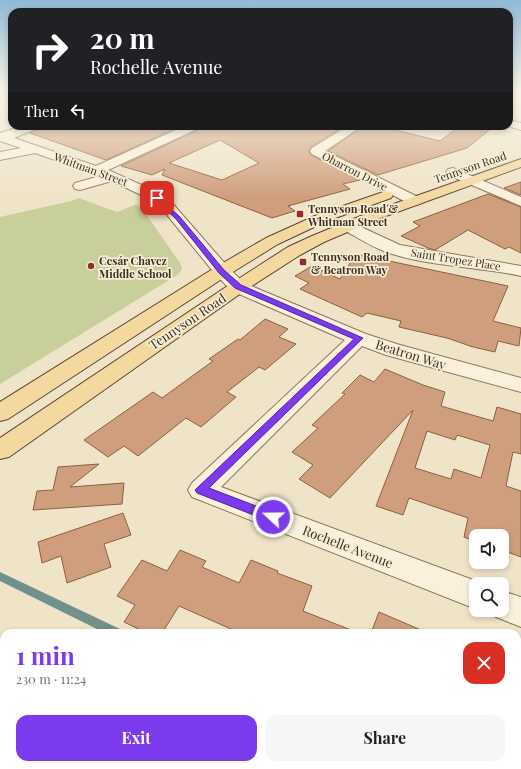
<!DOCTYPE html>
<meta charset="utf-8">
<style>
:root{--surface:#fff;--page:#f6f6f6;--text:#222;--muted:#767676;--accent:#7c3aed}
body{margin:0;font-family:"Playfair Display",serif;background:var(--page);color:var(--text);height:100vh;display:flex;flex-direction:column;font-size:15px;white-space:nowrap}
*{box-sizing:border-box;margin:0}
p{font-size:13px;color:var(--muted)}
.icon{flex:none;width:22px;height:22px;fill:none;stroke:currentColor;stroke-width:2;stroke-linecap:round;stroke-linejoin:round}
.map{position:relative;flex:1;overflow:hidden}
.side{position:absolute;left:0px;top:629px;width:521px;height:140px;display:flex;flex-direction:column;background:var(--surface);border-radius:12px 12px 0 0;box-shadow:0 2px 6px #0003}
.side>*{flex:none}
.banner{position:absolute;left:8px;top:8px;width:505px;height:122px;border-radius:12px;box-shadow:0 2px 6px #0003;background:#202124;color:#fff;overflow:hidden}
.controls{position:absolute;left:469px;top:529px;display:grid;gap:8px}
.controls a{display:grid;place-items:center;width:40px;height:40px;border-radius:8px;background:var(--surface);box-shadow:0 2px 6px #0003;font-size:20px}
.pin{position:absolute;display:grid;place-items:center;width:34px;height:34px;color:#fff;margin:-17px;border-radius:8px;box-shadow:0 2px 6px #0006}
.me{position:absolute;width:44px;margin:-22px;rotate:291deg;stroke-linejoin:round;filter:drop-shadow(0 0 3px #0008)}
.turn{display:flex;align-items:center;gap:14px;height:84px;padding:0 16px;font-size:18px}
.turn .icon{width:52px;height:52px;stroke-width:2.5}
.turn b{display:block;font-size:28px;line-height:34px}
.then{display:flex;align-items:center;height:38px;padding:0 16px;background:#0003;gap:8px;font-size:15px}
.round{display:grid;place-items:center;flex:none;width:42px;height:42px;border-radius:12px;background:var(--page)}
.head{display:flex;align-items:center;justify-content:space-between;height:68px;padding:0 16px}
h1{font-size:24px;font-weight:700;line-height:30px;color:var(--accent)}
.cta{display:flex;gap:8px;margin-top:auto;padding:8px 16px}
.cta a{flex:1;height:46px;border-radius:12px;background:var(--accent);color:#fff;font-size:16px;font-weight:700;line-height:46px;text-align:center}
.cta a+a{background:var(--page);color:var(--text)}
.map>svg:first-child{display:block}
</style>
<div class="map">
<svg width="521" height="769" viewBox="0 0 521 769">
<rect width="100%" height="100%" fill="#f0e4c8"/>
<path fill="#c9cf9b" d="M79,198L117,212L137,204L148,217L180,263L182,269L179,274L0,384V217L71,201Z"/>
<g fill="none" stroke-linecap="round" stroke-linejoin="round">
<g fill="#6f938a" fill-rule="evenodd">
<path d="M0,572L120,629L121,633H105L0,581Z"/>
<path d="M380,765H398L400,769H382Z"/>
</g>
</g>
<g fill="#cf9f7d" stroke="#8d5f41" fill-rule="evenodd">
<path d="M42,126H181L106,160L30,133L39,129Z"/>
<path d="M202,126H345L311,147L309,152L311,155L360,180L343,184L350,189L288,206L295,211L272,218L162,175L165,169L152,175L121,166L200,129ZM220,140L259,163L222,180L169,163Z"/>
<path d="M363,126H379L440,141L460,126H494L467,148L378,175L328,151Z"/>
<path d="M521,182V195L504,188Z"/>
<path d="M488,194L521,207V253L509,247L505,249L468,230L435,250L428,248L401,236L420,226L413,222Z"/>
<path d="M356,254L508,286L493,321L521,328L519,346L498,341L495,352L473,347L447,338L399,327L401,321L367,313L362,317L300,289L309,283L295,276L312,266L340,279Z"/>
<path d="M265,319L288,329L279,337L296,344L265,370L259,367L227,392L236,397L201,427L186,418L138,456L124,446L108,457L84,440L153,392L162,398L213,361L209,359L238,339L240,340Z"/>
<path d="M385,369L423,385L445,392L441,406L493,421L497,407L521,414V454L513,452L506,486L521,491V557L502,550V536H476V542L464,537L468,518L409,498L403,515L376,506L413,410L330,498L299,479L313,465L292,452L318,428L312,425L345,394L342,393L360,375L374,382ZM427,431L455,440L457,435L490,445L481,478L454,469L451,479L415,468Z"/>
<path d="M99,464L70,487L124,483L122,504L33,510L37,491L53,490L58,467Z"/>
<path d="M123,513L131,535L104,544L111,567L67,583L61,556L42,563L38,542Z"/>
<path d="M180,550L206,561L202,567L239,583L251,560L278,571L277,573L312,586L303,611L356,632V633H240L179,606L162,633H147L124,622L135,605L117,596L142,560L167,571Z"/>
<path d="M379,612L428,633H371Z"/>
</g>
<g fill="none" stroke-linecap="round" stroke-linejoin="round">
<defs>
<g id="minor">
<path d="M509,120L521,123V130L507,126H509Z"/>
<path d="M23,126H40L38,128L14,138L96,166L185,126H201L199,128L108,170L155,191L173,204L228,267L244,283L366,334L400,345L521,378V392L386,355L362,346L221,487L484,584H476V609L192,497L188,490L192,483L345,340L232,291L216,275L163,210L145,197L112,181L80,190L75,189L73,186L75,183L100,176L35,153L0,160V152L21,148L0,141V133Z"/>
<path d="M348,126H362L325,151L420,198L422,201L420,204L415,205L410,204L312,154L310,151L312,148Z"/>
<path d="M453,168L521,197V206L448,175L446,172L448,169Z"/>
<path d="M348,221L400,245L521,266V276C477,266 429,267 386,252C370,246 357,237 342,229L340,226L342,223Z"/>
<path d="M502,591L521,597V627L491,615L489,610H502Z"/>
</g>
<g id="major">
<path d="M521,159V167L378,219L324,242L300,255L244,291L9,457L0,459V438L232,283L288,247L312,236L368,213Z"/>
<path d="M386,191L391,192L393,195L391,198L327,221L278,244L228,275L8,419L0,421V402L216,267L266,238L317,215Z"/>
</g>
</defs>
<use href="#minor" stroke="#8d765c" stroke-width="2"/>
<use href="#major" stroke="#5b4430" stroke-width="2"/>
<use href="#minor" fill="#faf1dc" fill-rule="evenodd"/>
<use href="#major" fill="#f3d9a0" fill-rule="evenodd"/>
<g stroke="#3d2e20" stroke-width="4.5" stroke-dasharray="10 10" stroke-linecap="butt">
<path d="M0,709L4,711"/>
<path d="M98,765L105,769"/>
</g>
</g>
<linearGradient id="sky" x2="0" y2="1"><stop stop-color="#8fbad6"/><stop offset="0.46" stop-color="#f8f3e6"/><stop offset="1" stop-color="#f8f3e6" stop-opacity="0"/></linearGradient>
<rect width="521" height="198" fill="url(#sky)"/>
<path fill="#7c3aed" stroke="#51269a" d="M157,196L180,217L224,270L241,285L363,338L209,488L277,514L279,517L277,521L273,522L269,521L197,493L195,490L354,339L235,288L219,273L176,219L155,199L154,198Z"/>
<g fill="#9e2a2b" stroke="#f7eed8" stroke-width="1.5">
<rect x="296" y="210" width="8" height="8" rx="2"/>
<rect x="299" y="258" width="8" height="8" rx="2"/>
<circle cx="91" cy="266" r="4"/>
</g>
<g text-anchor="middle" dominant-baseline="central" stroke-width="3.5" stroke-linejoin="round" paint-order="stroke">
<g font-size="11" fill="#3d2e20" stroke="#f7eed8">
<text transform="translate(470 167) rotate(-19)">Tennyson Road</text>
<text transform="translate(91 169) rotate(20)">Whitman Street</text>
<text transform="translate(355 171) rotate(27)">Oharron Drive</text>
<text transform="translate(456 259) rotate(9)">Saint Tropez Place</text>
</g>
<g font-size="11" font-weight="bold" fill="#3d2e20" stroke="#f7eed8" text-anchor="start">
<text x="308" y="208">Tennyson Road &amp;<tspan x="308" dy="13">Whitman Street</tspan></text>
<text x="311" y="256">Tennyson Road<tspan x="311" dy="13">&amp; Beatron Way</tspan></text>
<text x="99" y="260">Cesár Chavez<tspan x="99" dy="13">Middle School</tspan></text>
</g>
<g font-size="13" fill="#3d2e20" stroke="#f7eed8">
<text transform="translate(187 321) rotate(-34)">Tennyson Road</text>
<text transform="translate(411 354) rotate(17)">Beatron Way</text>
<text transform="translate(348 546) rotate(21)">Rochelle Avenue</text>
</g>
</g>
</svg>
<div class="controls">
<a><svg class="icon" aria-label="sound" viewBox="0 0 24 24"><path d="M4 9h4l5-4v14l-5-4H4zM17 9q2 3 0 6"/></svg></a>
<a><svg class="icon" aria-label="search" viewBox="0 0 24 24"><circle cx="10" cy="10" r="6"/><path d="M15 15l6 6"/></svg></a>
</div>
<div class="pin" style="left:157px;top:198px;background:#d93025"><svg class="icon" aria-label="arrive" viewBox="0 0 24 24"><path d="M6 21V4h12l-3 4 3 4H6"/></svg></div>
<svg class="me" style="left:273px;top:517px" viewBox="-20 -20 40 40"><circle r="17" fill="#7c3aed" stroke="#fff" stroke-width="3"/><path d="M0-11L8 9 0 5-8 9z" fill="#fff"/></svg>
<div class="banner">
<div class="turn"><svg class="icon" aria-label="right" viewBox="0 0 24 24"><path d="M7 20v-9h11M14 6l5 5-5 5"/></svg><div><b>20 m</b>Rochelle Avenue</div></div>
<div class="then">Then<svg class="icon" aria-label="left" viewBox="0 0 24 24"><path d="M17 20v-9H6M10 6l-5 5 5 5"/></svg></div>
</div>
<section class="side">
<div class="head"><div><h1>1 min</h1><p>230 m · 11:24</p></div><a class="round" style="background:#d93025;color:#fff"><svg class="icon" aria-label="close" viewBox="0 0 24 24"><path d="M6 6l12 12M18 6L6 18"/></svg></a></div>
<div class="cta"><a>Exit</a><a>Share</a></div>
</section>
</div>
